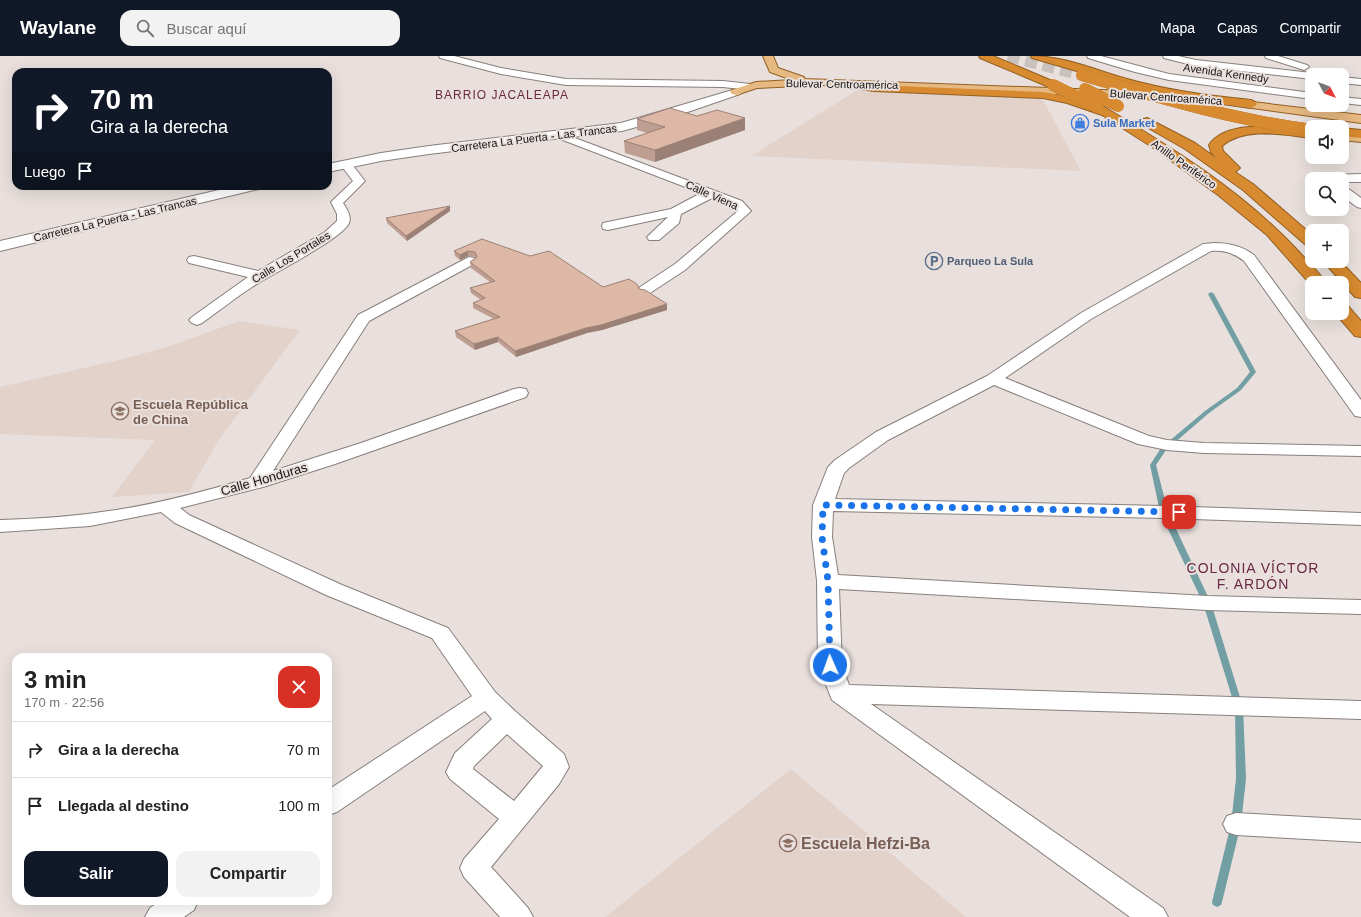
<!DOCTYPE html>
<html lang="es">
<meta charset="utf-8">
<style>
:root{--surface:#fff;--page:#f2f2f2;--text:#222;--muted:#767676;--line:#e0e0e0;--accent:#111827}
body{margin:0;font-family:Helvetica,sans-serif;background:var(--page);color:var(--text);height:100vh;display:flex;flex-direction:column;font-size:15px;white-space:nowrap}
*{box-sizing:border-box;margin:0}
p{font-size:13px;color:var(--muted)}
.icon{flex:none;width:22px;height:22px;fill:none;stroke:currentColor;stroke-width:2;stroke-linecap:round;stroke-linejoin:round}
.map{position:relative;flex:1;overflow:hidden}
.side{position:absolute;left:12px;top:597px;width:320px;height:252px;display:flex;flex-direction:column;background:var(--surface);border-radius:12px;box-shadow:0 4px 16px #0002}
.side>*{flex:none}
.guide{position:absolute;left:12px;top:12px;width:320px;height:122px;border-radius:12px;box-shadow:0 4px 16px #0002;background:#111827;color:#fff;overflow:hidden}
.needle{width:26px;rotate:131deg}
.fabs{position:absolute;left:1305px;top:12px;display:grid;gap:8px}
.fabs a{display:grid;place-items:center;width:44px;height:44px;border-radius:8px;background:var(--surface);box-shadow:0 4px 16px #0002;font-size:20px}
.pin{position:absolute;display:grid;place-items:center;width:34px;height:34px;color:#fff;margin:-17px;border-radius:8px;box-shadow:0 2px 6px #0006}
.me{position:absolute;width:44px;margin:-22px;rotate:358deg;stroke-linejoin:round;filter:drop-shadow(0 0 3px #0008)}
.turn{display:flex;align-items:center;gap:14px;height:84px;padding:0 12px;font-size:18px}
.turn .icon{width:52px;height:52px;stroke-width:2.5}
.turn b{display:block;font-size:28px;line-height:34px}
.then{display:flex;align-items:center;height:38px;padding:0 12px;background:#0003;gap:8px;font-size:15px}
.round{display:grid;place-items:center;flex:none;width:42px;height:42px;border-radius:12px;background:var(--page)}
.headline{display:flex;align-items:center;justify-content:space-between;height:68px;padding:0 12px}
h1{font-size:24px;font-weight:700;line-height:30px}
.cta{display:flex;gap:8px;margin-top:auto;padding:8px 12px}
.cta a{flex:1;height:46px;border-radius:12px;background:var(--accent);color:#fff;font-size:16px;font-weight:700;line-height:46px;text-align:center}
.cta a+a{background:var(--page);color:var(--text)}
ul{padding:0;list-style:none}
li{display:flex;align-items:center;gap:12px;height:56px;padding:0 12px;border-top:1px solid var(--line)}
li div{flex:1}
li b{display:block;font-size:15px}
li em{font-style:normal}
header{display:flex;align-items:center;gap:24px;box-sizing:border-box;height:56px;padding:0 20px;background:var(--accent);color:#fff}
header strong{font-size:19px}
nav{display:flex;gap:22px;margin-inline-start:auto;font-size:14px}
.search{width:280px;height:36px;background:var(--page);display:flex;align-items:center;gap:10px;box-sizing:border-box;padding:0 14px;border-radius:12px;color:var(--muted);font-size:15px}
.map>svg:first-child{display:block}
</style>
<header>
<strong>Waylane</strong>
<div class="search"><svg class="icon" aria-label="search" viewBox="0 0 24 24"><circle cx="10" cy="10" r="6"/><path d="M15 15l6 6"/></svg>Buscar aquí</div>
<nav><a>Mapa</a><a>Capas</a><a>Compartir</a></nav>
</header>
<div class="map">
<svg width="1361" height="861" viewBox="0 0 1361 861">
<rect width="100%" height="100%" fill="#e9e0dd"/>
<g fill="#e2d2ca">
<path d="M856,35L1042,42L1081,115L751,100Z"/>
<path d="M239,265L300,274L220,382L189,436L112,441L155,384L0,378V331L119,304L167,291Z"/>
<path d="M791,713L966,861H605Z"/>
</g>
<g fill="none" stroke-linecap="round" stroke-linejoin="round">
<path fill="#729fa3" fill-rule="evenodd" d="M1211,236L1214,238L1256,316L1241,334L1209,357L1166,394L1156,409L1168,456L1211,547L1243,651L1246,723L1241,768L1222,846L1221,849L1217,851L1213,849L1212,846L1231,768L1236,723L1235,651L1203,547L1160,456L1150,409L1161,392L1205,355L1237,332L1250,316L1208,238Z"/>
<path stroke="#c9c1be" stroke-width="12" stroke-dasharray="12 6" stroke-linecap="butt" d="M1008,0L1082,19"/>
<defs>
<g id="street">
<path d="M439,0H454L501,12L566,23L723,25L750,28L755,31L750,34L723,31L566,29L501,18L440,2Z"/>
<path d="M1087,0H1101L1169,18L1312,37V43L1169,24L1135,16L1088,2Z"/>
<path d="M1163,0H1178L1196,4L1312,17L1316,19H1312V23L1196,10L1164,2Z"/>
<path d="M1265,0H1278L1307,9L1309,11L1304,14L1301,13L1266,2Z"/>
<path d="M1342,21L1361,23V29L1342,27Z"/>
<path d="M1342,41L1361,43V49L1342,47Z"/>
<path d="M559,76L742,145L751,155L685,214L650,237L645,238L640,237L638,234L640,231L675,208L738,155L734,151L712,142L681,158L679,167L659,184H649L647,181L668,161L608,174L603,173L602,170L603,167L671,153L701,137L555,81L554,79Z"/>
<path d="M346,105L350,106L365,125L343,147C346,152 352,160 349,167C342,183 270,219 252,231C235,242 219,255 202,267L197,269L192,267L189,264L192,261L248,221L189,207L187,204L189,201L194,200L258,215L325,176L337,165V158L331,146L353,125L340,108L342,106Z"/>
<path d="M1361,118V126H1342V123H1324L1326,120L1330,119Z"/>
<path d="M1342,130L1346,131L1361,142V152L1357,151L1342,140Z"/>
<path d="M1214,187C1229,187 1242,190 1254,199L1361,344V361L1355,360L1244,205C1234,197 1224,194 1211,195L1091,263L1005,322L1149,380L1167,384L1204,387L1361,390V400L1204,397L1167,394L1138,388L994,329L888,384L849,412L844,417L835,443L1164,450L1361,457V469L1164,462L833,455L832,481L838,519L1207,540L1361,544V558L1207,554L839,533L842,609L849,629L1361,645V663L871,648L1163,852L1168,861H1130L832,644L818,609L817,525L812,481L813,449L828,411L835,404L876,376L987,320L1081,257L1203,188Z"/>
<path d="M469,201L474,202L476,205L474,208L369,265L273,415L361,387L514,333L520,332L526,333L528,337L526,341L335,408L263,431L180,452L189,459L342,529L448,572L495,636L516,656L564,698L569,711L559,728L491,811L528,852L533,861H500L464,821L460,812L464,803L499,763L450,723L446,716L455,697L492,663L485,655L337,756L328,759V734L472,640L432,582L326,539L175,467L161,456L90,470L0,476V464C39,463 78,460 116,454C161,447 206,435 250,422L358,259ZM507,678L543,710L514,745L473,713L474,710Z"/>
<path d="M1236,757L1361,764V786L1236,779L1227,776L1223,768L1227,760Z"/>
<path d="M160,845H198L194,854L184,861H145L150,852Z"/>
</g>
<g id="secondary">
<path d="M736,33L740,34L742,36L740,38L676,60L622,75L429,98L381,105L328,116V108L381,97L429,90L621,67Z"/>
<path d="M236,130H261L259,133L254,134L0,195V185Z"/>
</g>
<g id="primary">
<path d="M763,0H773L778,12L804,21L805,23L1155,36L1159,37L1161,39L1159,41L1155,42L820,29L757,32L736,39L732,38L730,36L732,34L756,26L792,24L770,16Z"/>
<path d="M1227,43L1361,59V67L1223,48L1221,46L1223,44Z"/>
<path d="M1342,76L1361,78V86L1342,84Z"/>
</g>
<g id="highway">
<path d="M979,0H993L1057,27L1059,29L1057,31H1049L980,2Z"/>
<path d="M1031,0C1069,0 1106,19 1143,27C1178,36 1215,40 1251,44L1255,46L1257,48L1255,50L1251,52L1170,40L1135,32L1032,2Z"/>
<path d="M848,26L874,29L1043,36L1074,42L1093,49H1101C1171,91 1244,136 1300,197C1309,207 1319,216 1326,227H1312V230L1267,179L1218,139L1152,91L1102,59L1067,47L1043,42L874,35L844,31L842,29L844,27Z"/>
<path d="M1147,62L1195,87L1216,102L1211,96L1209,89C1227,62 1284,72 1312,74V82C1284,79 1245,70 1222,90L1223,95L1240,112L1235,116L1253,128L1312,179V192L1307,190L1243,134L1185,93L1143,69L1141,66L1143,63Z"/>
<path d="M1342,72L1361,74V82L1342,80Z"/>
<path d="M1323,205H1340L1361,227V242L1355,241Z"/>
<path d="M1342,249L1348,250L1361,265V281L1355,280L1335,257H1342Z"/>
</g>
</defs>
<use href="#street" stroke="#877f7b" stroke-width="2"/>
<use href="#secondary" stroke="#877f7b" stroke-width="2"/>
<use href="#primary" stroke="#936024" stroke-width="2"/>
<use href="#highway" stroke="#936024" stroke-width="2"/>
<use href="#street" fill="#fff" fill-rule="evenodd"/>
<use href="#secondary" fill="#fff" fill-rule="evenodd"/>
<use href="#primary" fill="#e7b982" fill-rule="evenodd"/>
<use href="#highway" fill="#d78a2f" fill-rule="evenodd"/>
<defs>
<g id="highway-bridge">
<path d="M1082,19C1158,41 1233,64 1312,74"/>
<path d="M1053,29L1097,51"/>
<path d="M1085,33L1118,50"/>
</g>
</defs>
<use href="#highway-bridge" stroke="#936024" stroke-width="12" stroke-linecap="butt"/>
<use href="#highway-bridge" stroke="#d78a2f" stroke-width="12"/>
</g>
<g fill="#be9e90">
<path d="M697,60L745,74L655,106L625,97L624,85L647,77L637,74V63Z"/>
<path d="M450,155L407,185L387,167L386,162Z"/>
<path d="M482,183L603,231L639,233L667,254L602,274L587,277L516,301L498,286L475,294L456,281L455,275L494,263L473,252V247L481,244L471,237L470,232L490,226L471,212L470,206L476,202L475,201L468,200L460,204L455,200L454,195Z"/>
</g>
<g fill="#9b8175">
<path d="M745,62V74L655,106V94Z"/>
<path d="M450,150V155L407,185L406,180Z"/>
<path d="M468,195V200L460,204V199Z"/>
<path d="M667,248V254L602,274L587,277L516,301L515,295L586,272Z"/>
<path d="M498,281V286L475,294L474,288Z"/>
</g>
<g fill="#ddb8a7" stroke="#9b8175">
<path d="M670,52L697,60L717,54L745,62L655,94L624,85L665,71L637,63Z"/>
<path d="M450,150L406,180L386,162Z"/>
<path d="M482,183L530,200L549,195L603,231L629,223L637,228L639,233L645,234L667,248L601,269L586,272L515,295L498,281L474,288L455,275L500,261L473,247L485,242L470,232L495,225L470,206L477,201L475,196L468,195L460,199L454,195Z"/>
</g>
<g fill="none" stroke-linecap="round" stroke-linejoin="round">
<path stroke="#1a73e8" stroke-width="7" stroke-dasharray="0 12.6" d="M830,609L828,525L822,481L823,449L1179,456"/>
</g>
<defs>
<symbol id="shop-ring" viewBox="-11 -11 22 22"><circle r="9.5" fill="#e9e0dd" stroke="#3f7fe0" stroke-width="1.5"/><path d="M-5-2.5h2.3a2.7 3.5 0 0 1 5.4 0H5L5.5 6h-11ZM-1.5-2.5h3a1.5 2.3 0 0 0-3 0Z" fill="#3f7fe0"/></symbol>
<symbol id="parking-ring" viewBox="-11 -11 22 22"><circle r="9.5" fill="#e9e0dd" stroke="#5c6f8a" stroke-width="1.5"/><path d="M-3.5-5.5H1a3.5 3.5 0 0 1 0 7H-1V5.5H-3.5ZM-1-3.4V-.6H.8a1.4 1.4 0 0 0 0-2.8Z" fill="#5c6f8a"/></symbol>
<symbol id="school-ring" viewBox="-11 -11 22 22"><circle r="9.5" fill="#e9e0dd" stroke="#8d6e63" stroke-width="1.5"/><path d="M0-5L7-2L0 1L-7-2ZM-4 1L0 2.5L4 1V4Q0 6-4 4Z" fill="#8d6e63"/></symbol>
</defs>
<g fill-rule="evenodd">
<use href="#shop-ring" x="1070" y="57" width="20" height="20"/>
<use href="#parking-ring" x="924" y="195" width="20" height="20"/>
<use href="#school-ring" x="110" y="345" width="20" height="20"/>
<use href="#school-ring" x="778" y="777" width="20" height="20"/>
</g>
<g text-anchor="middle" dominant-baseline="central" stroke-width="4" stroke-linejoin="round" paint-order="stroke">
<g font-size="11" fill="#151211" stroke="#e9e0dd">
<text transform="translate(1226 17) rotate(8)">Avenida Kennedy</text>
<text transform="translate(842 28) rotate(1)">Bulevar Centroamérica</text>
<text transform="translate(1166 41) rotate(4)">Bulevar Centroamérica</text>
<text transform="translate(534 82) rotate(-7)">Carretera La Puerta - Las Trancas</text>
<text transform="translate(1184 108) rotate(35)">Anillo Periférico</text>
<text transform="translate(712 139) rotate(24)">Calle Viena</text>
<text transform="translate(115 163) rotate(-13)">Carretera La Puerta - Las Trancas</text>
<text transform="translate(291 201) rotate(-31)">Calle Los Portales</text>
</g>
<g font-size="11" font-weight="bold" fill="#366cbe" stroke="#e9e0dd" text-anchor="start">
<text x="1093" y="67">Sula Market</text>
</g>
<g font-size="11" font-weight="bold" fill="#4e5e75" stroke="#e9e0dd" text-anchor="start">
<text x="947" y="205">Parqueo La Sula</text>
</g>
<g font-size="12" letter-spacing="1" fill="#6a2845" stroke="#e9e0dd">
<text x="502" y="39">BARRIO JACALEAPA</text>
</g>
<g font-size="13" font-weight="bold" fill="#785e54" stroke="#e9e0dd" text-anchor="start">
<text x="133" y="348">Escuela República<tspan x="133" dy="15">de China</tspan></text>
</g>
<g font-size="13" fill="#151211" stroke="#e9e0dd">
<text transform="translate(264 423) rotate(-16)">Calle Honduras</text>
</g>
<g font-size="14" letter-spacing="1" fill="#6a2845" stroke="#e9e0dd">
<text x="1253" y="512">COLONIA VÍCTOR<tspan x="1253" dy="16">F. ARDÓN</tspan></text>
</g>
<g font-size="16" font-weight="bold" fill="#785e54" stroke="#e9e0dd" text-anchor="start">
<text x="801" y="787">Escuela Hefzi-Ba</text>
</g>
</g>
</svg>
<div class="fabs">
<a><svg class="needle" viewBox="-14 -14 28 28"><path d="M0-13l5 13h-10z" fill="#e53935"/><path d="M0 13l5-13h-10z" fill="#767676"/></svg></a>
<a><svg class="icon" aria-label="sound" viewBox="0 0 24 24"><path d="M4 9h4l5-4v14l-5-4H4zM17 9q2 3 0 6"/></svg></a>
<a><svg class="icon" aria-label="search" viewBox="0 0 24 24"><circle cx="10" cy="10" r="6"/><path d="M15 15l6 6"/></svg></a>
<a>+</a>
<a>−</a>
</div>
<div class="pin" style="left:1179px;top:456px;background:#d93025"><svg class="icon" aria-label="arrive" viewBox="0 0 24 24"><path d="M6 21V4h12l-3 4 3 4H6"/></svg></div>
<svg class="me" style="left:830px;top:609px" viewBox="-20 -20 40 40"><circle r="17" fill="#1a73e8" stroke="#fff" stroke-width="3"/><path d="M0-11L8 9 0 5-8 9z" fill="#fff"/></svg>
<div class="guide">
<div class="turn"><svg class="icon" aria-label="right" viewBox="0 0 24 24"><path d="M7 20v-9h11M14 6l5 5-5 5"/></svg><div><b>70 m</b>Gira a la derecha</div></div>
<div class="then">Luego<svg class="icon" aria-label="arrive" viewBox="0 0 24 24"><path d="M6 21V4h12l-3 4 3 4H6"/></svg></div>
</div>
<section class="side">
<div class="headline"><div><h1>3 min</h1><p>170 m · 22:56</p></div><a class="round" style="background:#d93025;color:#fff"><svg class="icon" aria-label="close" viewBox="0 0 24 24"><path d="M6 6l12 12M18 6L6 18"/></svg></a></div>
<ul>
<li><svg class="icon" aria-label="right" viewBox="0 0 24 24"><path d="M7 20v-9h11M14 6l5 5-5 5"/></svg><div><b>Gira a la derecha</b></div><em>70 m</em></li>
<li><svg class="icon" aria-label="arrive" viewBox="0 0 24 24"><path d="M6 21V4h12l-3 4 3 4H6"/></svg><div><b>Llegada al destino</b></div><em>100 m</em></li>
</ul>
<div class="cta"><a>Salir</a><a>Compartir</a></div>
</section>
</div>
